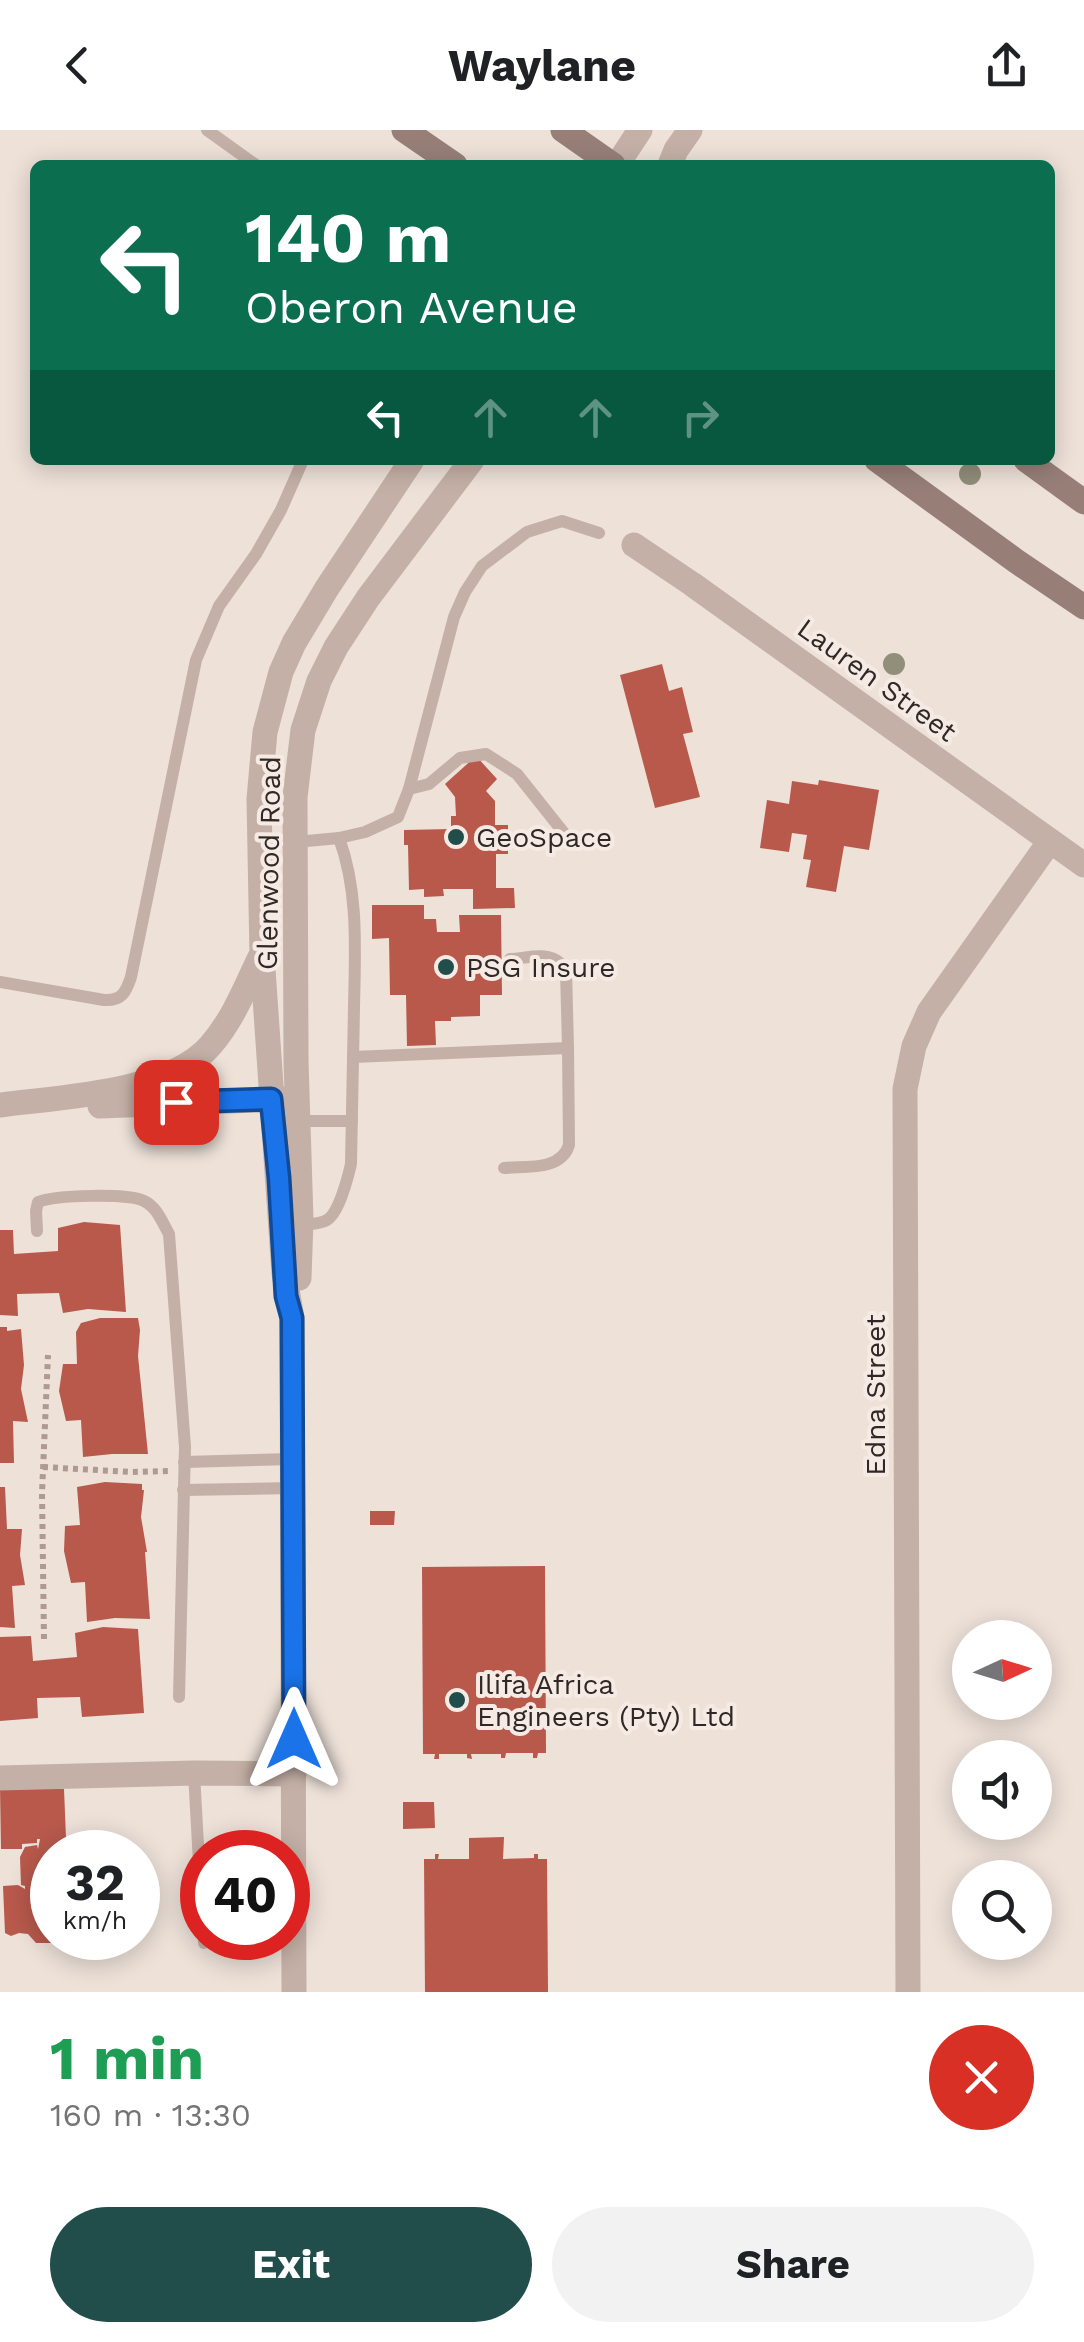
<!DOCTYPE html>
<meta charset="utf-8">
<style>
:root{--surface:#fff;--page:#f2f2f2;--text:#202124;--muted:#757577;--accent:#214d4b}
body{margin:0;font-family:"Work Sans",sans-serif;background:var(--page);color:var(--text);height:100vh;display:flex;flex-direction:column;font-size:38px;white-space:nowrap}
*{box-sizing:border-box;margin:0}
p{font-size:32px;color:var(--muted)}
.icon{flex:none;width:55px;height:55px;fill:none;stroke:currentColor;stroke-width:2;stroke-linecap:round;stroke-linejoin:round}
.map{position:relative;height:1862px;overflow:hidden}
.side{display:flex;flex-direction:column;background:var(--surface);flex:1}
.side>*{flex:none}
.guide{position:absolute;left:30px;top:30px;width:1025px;height:305px;border-radius:15px;box-shadow:0 5px 25px #0003;background:#0b6e4f;color:#fff;overflow:hidden}
.needle{width:65px;rotate:86deg}
.buttons{position:absolute;left:952px;top:1490px;display:grid;gap:20px}
.buttons a{display:grid;place-items:center;width:100px;height:100px;border-radius:50%;background:var(--surface);box-shadow:0 5px 25px #0003;font-size:50px}
.speed{position:absolute;left:30px;top:1700px;display:flex;gap:20px;font-size:50px;font-weight:700;text-align:center}
.speed>*{display:grid;place-content:center;width:130px;height:130px;border-radius:50%;background:var(--surface);box-shadow:0 5px 25px #0003;line-height:1}
.speed small{font-size:25px;font-weight:400}
.speed .limit{border:15px solid #d22;background:#fff;color:#111}
.pin{position:absolute;display:grid;place-items:center;width:85px;height:85px;color:#fff;margin:-42px;border-radius:20px;box-shadow:0 5px 15px #0006}
.me{position:absolute;width:110px;margin:-55px;rotate:0deg;stroke-linejoin:round;filter:drop-shadow(0 0 8px #0008)}
.turn{display:flex;align-items:center;gap:35px;height:210px;padding:0 50px;font-size:45px}
.turn .icon{width:130px;height:130px;stroke-width:2.5}
.turn b{display:block;font-size:70px;line-height:85px}
.lanes{display:flex;align-items:center;height:95px;padding:0 50px;background:#0003;justify-content:center;gap:50px;direction:ltr}
.lanes .off{opacity:.35}
.round{display:grid;place-items:center;flex:none;width:105px;height:105px;border-radius:52px;background:var(--page)}
.overview{display:flex;align-items:center;justify-content:space-between;height:170px;padding:0 50px}
h1{font-size:60px;font-weight:700;line-height:75px;color:#1e9e55}
.button{display:flex;gap:20px;margin-top:auto;padding:20px 50px}
.button a{flex:1;height:115px;border-radius:60px;background:var(--accent);color:#fff;font-size:40px;font-weight:700;line-height:115px;text-align:center}
.button a+a{background:var(--page);color:var(--text)}
header{display:flex;justify-content:space-between;align-items:center;height:130px;padding:0 50px;background:var(--surface);font-size:45px;font-weight:700}
.map>svg:first-child{display:block}
</style>
<header><svg class="icon" aria-label="back" viewBox="0 0 24 24"><path d="M15 5l-7 7 7 7"/></svg>Waylane<svg class="icon" aria-label="share" viewBox="0 0 24 24"><path d="M12 15V3M7 8l5-5 5 5M5 13v7h14v-7"/></svg></header>
<div class="map">
<svg width="1084" height="1862" viewBox="0 0 1084 1862">
<rect width="100%" height="100%" fill="#ede1d8"/>
<g fill="#b8594c">
<path d="M662,534L669,561L682,557L693,602L683,604L700,667L655,678L620,545Z"/>
<path d="M476,626L497,649L486,661L495,671V695H508V724H496V758H514L515,778L473,779V759H443L444,766L424,767V759L409,760L408,715H404V700L451,699V686H456L455,667L445,654Z"/>
<path d="M819,650L879,660L869,720L844,716L836,762L806,757L811,730L803,729L807,705L792,703L789,722L760,718L767,670L789,674L792,651L818,655Z"/>
<path d="M372,775H424V789H436L437,802H460L459,785H501L502,865H480V886L451,887V891H435L436,915L407,916L406,865H390L389,808L372,809Z"/>
<path d="M84,1092L120,1095L126,1182L88,1179L63,1183L59,1163L17,1164L18,1186L0,1185V1100H13L14,1124L58,1121V1098Z"/>
<path d="M100,1188H138L140,1200L138,1226L148,1324H112L83,1327L81,1290L66,1291L59,1261L63,1234H77L76,1202L81,1193Z"/>
<path d="M0,1197H7V1201L21,1199L24,1235L21,1259L28,1292L13,1291L14,1333H0Z"/>
<path d="M105,1352L142,1354V1360H144L141,1387L147,1422H145L150,1489L115,1488L87,1492L85,1452L71,1453L64,1421L65,1396L80,1395L77,1357Z"/>
<path d="M0,1357H5L7,1399H22L20,1425L25,1455L12,1456L15,1498L0,1497Z"/>
<path d="M370,1381H395L394,1395H370Z"/>
<path d="M545,1436L546,1623H538L537,1628H533V1623H506L505,1628H501V1624H471L472,1629L467,1628V1624H439V1629H434L435,1624H423L422,1437Z"/>
<path d="M103,1497L138,1499L144,1583L82,1587L80,1567L37,1568L38,1588L0,1591V1507L31,1506L33,1531L77,1527L75,1503Z"/>
<path d="M0,1657L64,1659L66,1708H84V1722H52V1762H40L52,1766V1808H70V1813H36L28,1804L19,1803L11,1806L5,1803L3,1756L18,1755L25,1759V1756L21,1755L20,1727L25,1717L37,1715L38,1719L40,1709H37V1713L22,1714V1719H1Z"/>
<path d="M403,1672H434L435,1698L403,1699Z"/>
<path d="M504,1707L503,1729L534,1728V1724H538V1729H547L548,1862H425L424,1729H435V1724H439L438,1729H469V1708Z"/>
</g>
<g fill="none" stroke-linecap="round" stroke-linejoin="round">
<g stroke="#af9a91" stroke-width="6" stroke-dasharray="5 5" stroke-linecap="butt">
<path d="M43,1337L131,1342L168,1341"/>
<path d="M44,1509L42,1363L48,1225"/>
</g>
<g stroke="#c4b0a6" stroke-width="12">
<path d="M207,0L256,35"/>
<path d="M409,659L429,654L460,628L486,624L517,644L564,703"/>
<path d="M339,708L365,702L398,687L409,659L454,487L465,462L482,436L527,402L562,391L599,403"/>
<path d="M259,712H296L339,708C359,762 355,821 354,878C353,930 352,982 351,1034C348,1047 339,1083 327,1090C321,1094 308,1094 301,1095"/>
<path d="M0,852L104,870C122,871 126,862 131,847L196,530L219,476L256,424L281,380L303,330"/>
<path d="M353,927L568,918L566,840C553,819 532,828 510,829"/>
<path d="M296,991H352"/>
<path d="M504,1038C526,1036 561,1041 569,1015L568,918"/>
<path d="M37,1101L36,1081L38,1072C55,1065 128,1063 144,1071C157,1077 162,1092 169,1104L185,1317L179,1567"/>
<path d="M184,1332L292,1329"/>
<path d="M183,1360L293,1358"/>
<path d="M194,1643L202,1787"/>
<path d="M204,1808V1813"/>
</g>
<g stroke="#c4b0a6" stroke-width="25">
<path d="M634,415L692,454L1084,735"/>
<path d="M0,1648L194,1643L294,1644"/>
<path d="M908,1862L905,959L914,916L929,882L1050,711"/>
</g>
<g stroke="#c4b0a6" stroke-width="25">
<path d="M617,35L640,0"/>
<path d="M670,35L676,20L690,0"/>
<path d="M0,975C60,967 169,963 210,916C232,891 245,859 259,829"/>
<path d="M100,976L285,969"/>
<path d="M299,1148L301,1090L296,931L295,667L303,600L319,551L336,517L368,468L472,330"/>
<path d="M294,1862L292,1188L284,1143L262,825L259,669L265,602L281,542L294,513L327,458L412,330"/>
</g>
<g stroke="#977f78" stroke-width="25">
<path d="M404,0L455,35"/>
<path d="M563,0L613,35"/>
<path d="M877,330L1016,431L1084,477"/>
<path d="M1026,330L1084,372"/>
</g>
</g>
<g fill="#918f7a">
<circle cx="970" cy="344" r="11"/>
<circle cx="894" cy="534" r="11"/>
</g>
<g fill="none" stroke-linecap="round" stroke-linejoin="round">
<defs>
<path id="route" d="M176,972L271,969L279,1048L286,1166L292,1188L294,1609"/>
</defs>
<use href="#route" stroke="#114b97" stroke-width="25"/>
<use href="#route" stroke="#1a73e8" stroke-width="18"/>
</g>
<g fill="#214d4b" stroke="#f6ebe4" stroke-width="4">
<circle cx="456" cy="707" r="10"/>
<circle cx="446" cy="837" r="10"/>
<circle cx="457" cy="1570" r="10"/>
</g>
<g text-anchor="middle" dominant-baseline="central" stroke-width="8" stroke-linejoin="round" paint-order="stroke">
<g font-size="28" fill="#312826" stroke="#f6ebe4">
<text transform="translate(877 550) rotate(36)">Lauren Street</text>
<text transform="translate(269 733) rotate(-89)">Glenwood Road</text>
<text transform="translate(875 1265) rotate(-90)">Edna Street</text>
</g>
<g font-size="28" fill="#312826" stroke="#f6ebe4" text-anchor="start">
<text x="476" y="707">GeoSpace</text>
<text x="466" y="837">PSG Insure</text>
<text x="477" y="1554">Ilifa Africa<tspan x="477" dy="32">Engineers (Pty) Ltd</tspan></text>
</g>
</g>
</svg>
<div class="buttons">
<a><svg class="needle" viewBox="-14 -14 28 28"><path d="M0-13l5 13h-10z" fill="#e53935"/><path d="M0 13l5-13h-10z" fill="#757577"/></svg></a>
<a><svg class="icon" aria-label="sound" viewBox="0 0 24 24"><path d="M4 9h4l5-4v14l-5-4H4zM17 9q2 3 0 6"/></svg></a>
<a><svg class="icon" aria-label="search" viewBox="0 0 24 24"><circle cx="10" cy="10" r="6"/><path d="M15 15l6 6"/></svg></a>
</div>
<div class="speed"><div>32<small>km/h</small></div><div class="limit">40</div></div>
<div class="pin" style="left:176px;top:972px;background:#d93025"><svg class="icon" aria-label="arrive" viewBox="0 0 24 24"><path d="M6 21V4h12l-3 4 3 4H6"/></svg></div>
<svg class="me" style="left:294px;top:1609px" viewBox="-20 -20 40 40"><path d="M0-17L14 15 0 8-14 15z" fill="#1a73e8" stroke="#fff" stroke-width="4"/></svg>
<div class="guide">
<div class="turn"><svg class="icon" aria-label="left" viewBox="0 0 24 24"><path d="M17 20v-9H6M10 6l-5 5 5 5"/></svg><div><b>140 m</b>Oberon Avenue</div></div>
<div class="lanes"><svg class="icon" aria-label="left" viewBox="0 0 24 24"><path d="M17 20v-9H6M10 6l-5 5 5 5"/></svg><svg class="icon off" aria-label="ahead" viewBox="0 0 24 24"><path d="M12 20V5M6 11l6-6 6 6"/></svg><svg class="icon off" aria-label="ahead" viewBox="0 0 24 24"><path d="M12 20V5M6 11l6-6 6 6"/></svg><svg class="icon off" aria-label="right" viewBox="0 0 24 24"><path d="M7 20v-9h11M14 6l5 5-5 5"/></svg></div>
</div>
</div>
<section class="side">
<div class="overview"><div><h1>1 min</h1><p>160 m · 13:30</p></div><a class="round" style="background:#d93025;color:#fff"><svg class="icon" aria-label="close" viewBox="0 0 24 24"><path d="M6 6l12 12M18 6L6 18"/></svg></a></div>
<div class="button"><a>Exit</a><a>Share</a></div>
</section>
